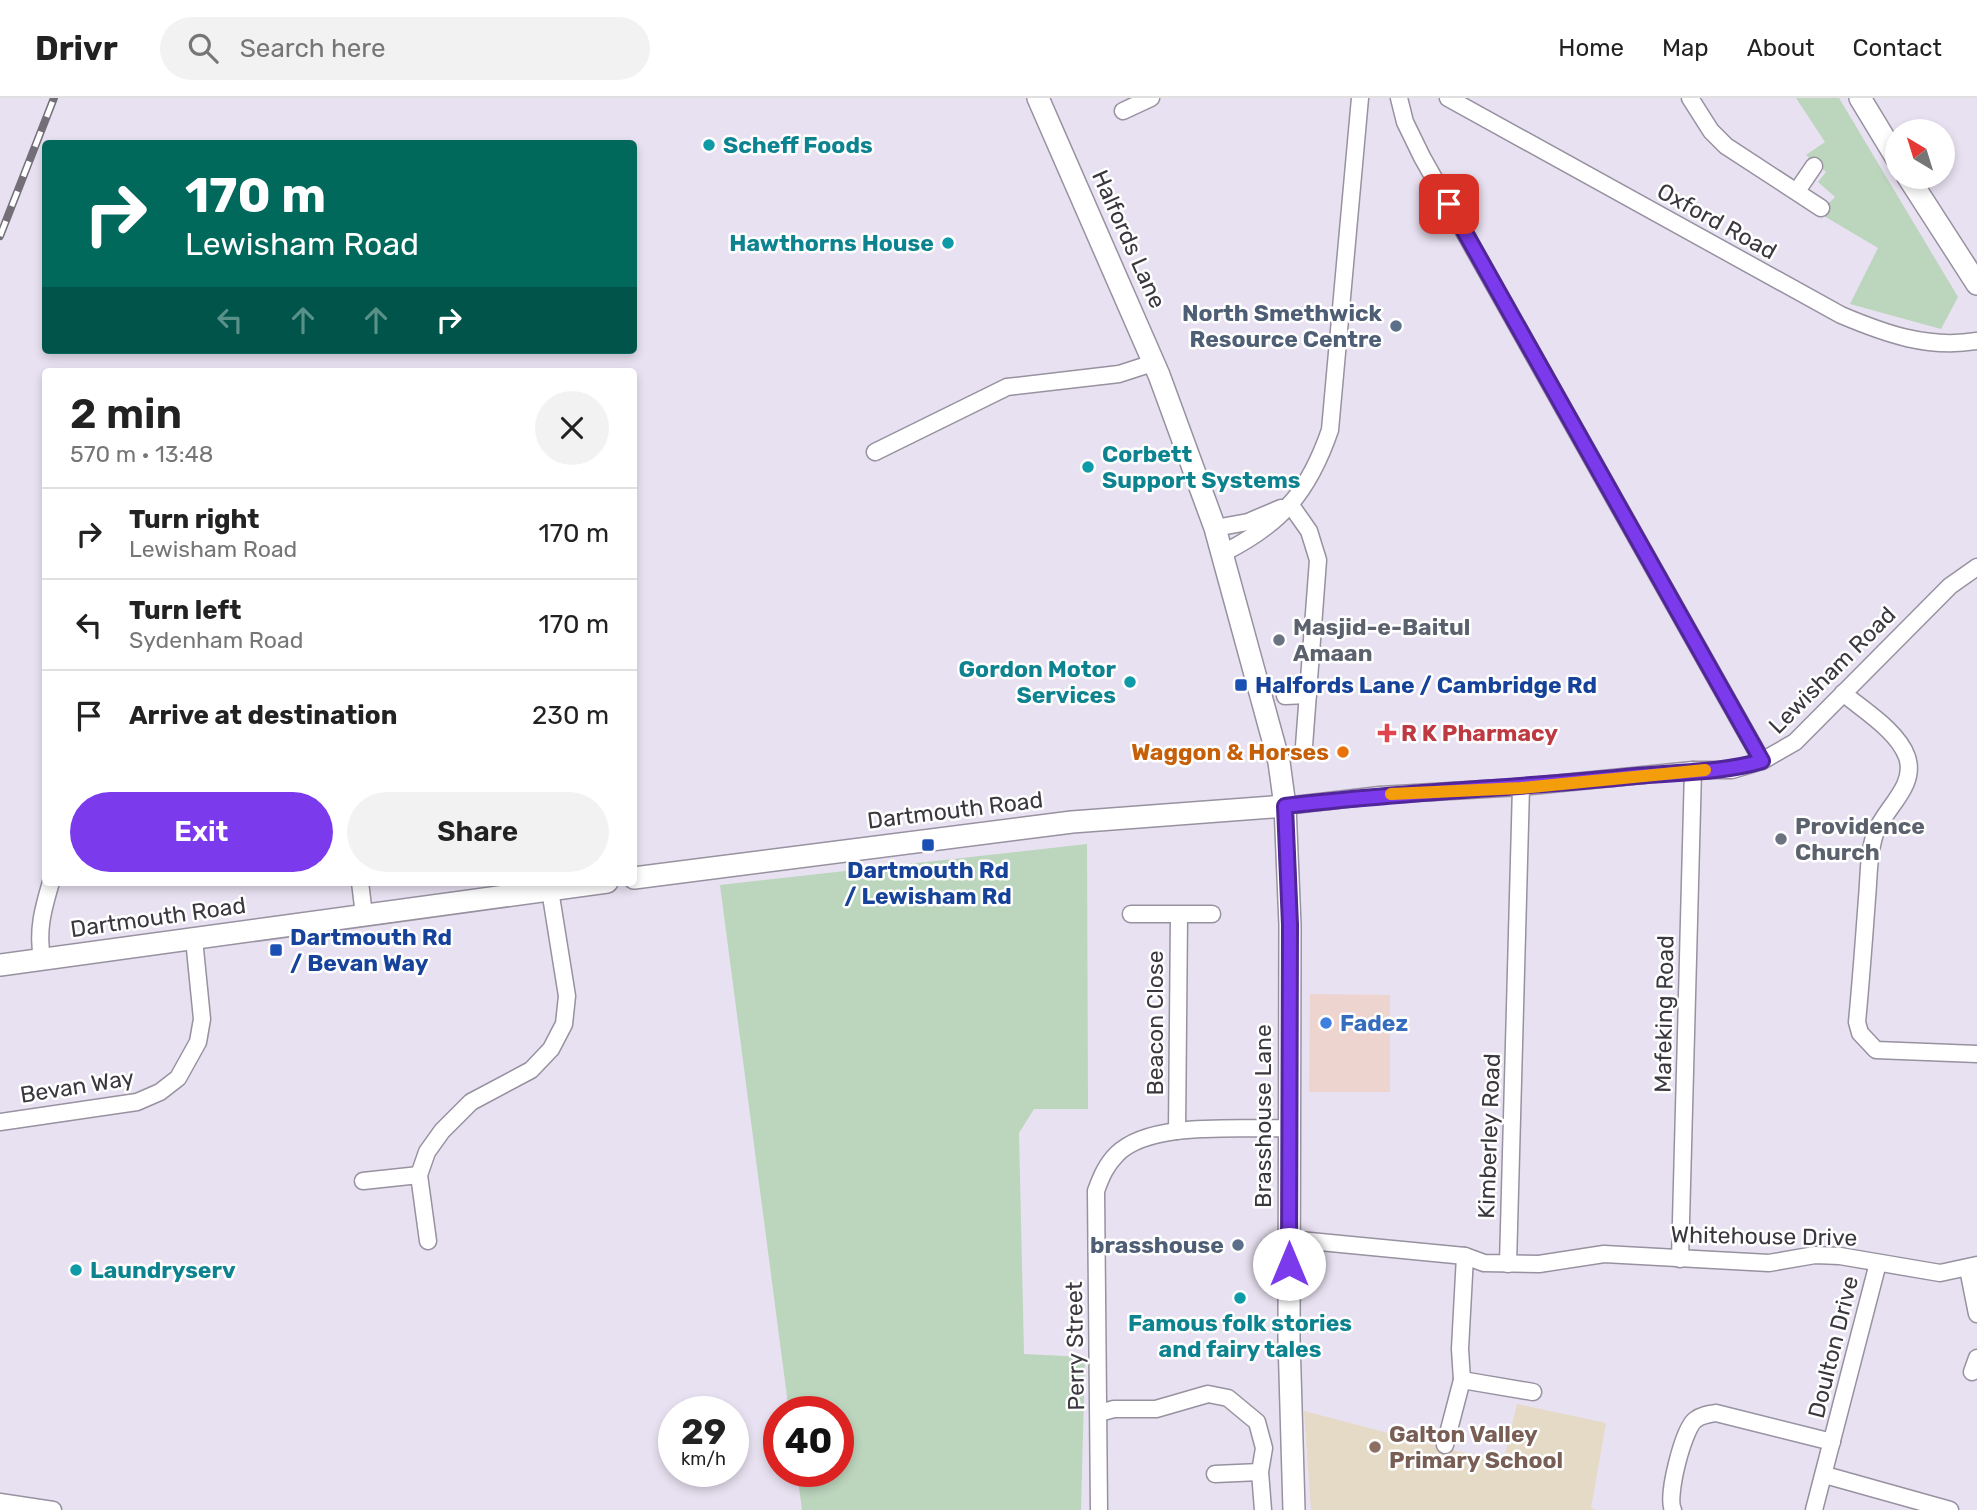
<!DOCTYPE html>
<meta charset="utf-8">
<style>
:root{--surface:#fff;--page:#f2f2f2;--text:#222;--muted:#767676;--line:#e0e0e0;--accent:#7c3aed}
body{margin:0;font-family:Rubik,sans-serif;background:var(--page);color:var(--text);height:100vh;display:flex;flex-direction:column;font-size:26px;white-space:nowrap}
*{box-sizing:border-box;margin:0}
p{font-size:23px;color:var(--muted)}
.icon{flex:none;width:38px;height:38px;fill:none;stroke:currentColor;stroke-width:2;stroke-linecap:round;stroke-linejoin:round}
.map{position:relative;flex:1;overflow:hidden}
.sheet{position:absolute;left:42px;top:270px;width:595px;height:518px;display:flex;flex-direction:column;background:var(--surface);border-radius:7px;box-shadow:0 4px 10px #0003}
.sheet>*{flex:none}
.hud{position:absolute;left:42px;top:42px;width:595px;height:214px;border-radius:7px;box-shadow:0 4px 10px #0003;background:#00695c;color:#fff;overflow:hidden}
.needle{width:46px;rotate:322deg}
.tools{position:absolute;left:1885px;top:21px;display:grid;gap:14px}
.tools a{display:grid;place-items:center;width:70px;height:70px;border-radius:50%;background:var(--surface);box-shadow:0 4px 10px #0003;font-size:35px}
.speed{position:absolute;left:658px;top:1298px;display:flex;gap:14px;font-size:35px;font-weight:700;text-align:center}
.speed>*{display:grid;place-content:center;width:91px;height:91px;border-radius:50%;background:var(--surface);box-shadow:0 4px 10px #0003;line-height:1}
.speed small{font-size:18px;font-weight:400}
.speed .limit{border:10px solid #d22;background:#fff;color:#111}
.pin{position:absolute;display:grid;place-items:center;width:60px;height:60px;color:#fff;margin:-30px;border-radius:14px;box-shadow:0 4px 10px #0006}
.me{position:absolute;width:77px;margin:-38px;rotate:0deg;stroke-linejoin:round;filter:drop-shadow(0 0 5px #0008)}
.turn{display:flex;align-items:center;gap:24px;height:147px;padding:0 28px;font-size:32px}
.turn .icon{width:91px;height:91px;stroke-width:2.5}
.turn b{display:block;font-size:49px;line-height:60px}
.lanes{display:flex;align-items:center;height:66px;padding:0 28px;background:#0003;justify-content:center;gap:35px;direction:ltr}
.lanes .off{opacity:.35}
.round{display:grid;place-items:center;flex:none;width:74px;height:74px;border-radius:37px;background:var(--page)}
.summary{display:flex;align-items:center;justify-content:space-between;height:119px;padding:0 28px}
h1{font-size:42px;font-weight:600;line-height:52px}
.action{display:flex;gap:14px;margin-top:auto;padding:14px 28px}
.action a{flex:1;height:80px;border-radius:42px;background:var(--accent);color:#fff;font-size:28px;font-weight:600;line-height:80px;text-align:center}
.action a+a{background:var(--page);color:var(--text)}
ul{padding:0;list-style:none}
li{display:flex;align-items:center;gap:21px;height:91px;padding:0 28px;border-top:2px solid var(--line)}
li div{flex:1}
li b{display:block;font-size:26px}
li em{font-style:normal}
header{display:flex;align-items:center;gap:42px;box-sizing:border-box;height:98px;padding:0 35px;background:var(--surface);border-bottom:2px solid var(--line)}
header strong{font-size:33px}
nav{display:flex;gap:38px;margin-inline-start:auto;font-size:24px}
.search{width:490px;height:63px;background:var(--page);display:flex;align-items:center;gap:18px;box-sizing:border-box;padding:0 24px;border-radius:38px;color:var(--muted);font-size:26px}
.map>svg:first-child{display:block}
</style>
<header>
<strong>Drivr</strong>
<div class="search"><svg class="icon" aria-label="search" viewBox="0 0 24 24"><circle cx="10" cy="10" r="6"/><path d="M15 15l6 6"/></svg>Search here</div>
<nav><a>Home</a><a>Map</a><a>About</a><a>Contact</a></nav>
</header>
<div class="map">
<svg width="1977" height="1412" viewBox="0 0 1977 1412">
<rect width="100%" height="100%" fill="#e8e1f1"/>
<path fill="#eed4cf" d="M1310,896L1390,897V994H1309Z"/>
<path fill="#e5dac5" d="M1517,1306L1606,1325L1591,1410L1596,1412H1311L1304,1313L1503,1365Z"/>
<g fill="#bcd5bd">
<path d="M1796,0H1839L1958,199L1941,231L1850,206L1878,150L1819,115L1835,99L1818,84L1826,74L1806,57L1825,44Z"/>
<path d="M1087,746L1088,1011H1034L1019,1035L1024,1256L1085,1259L1081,1412H802L797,1374H838V1314H789L720,787Z"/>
</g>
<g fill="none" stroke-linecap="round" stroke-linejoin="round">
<defs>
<g id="street">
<path d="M1399,0L1405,24L1422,59L1762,663"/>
<path d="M1448,0L1841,217C1886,236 1928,251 1977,243"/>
<path d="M1690,0L1711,33L1726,48L1821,110"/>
<path d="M1123,13L1151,0"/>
<path d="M1797,93L1814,68"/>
<path d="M875,354L1007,289L1119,276L1153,265"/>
<path d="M1290,406L1309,433L1318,462L1304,648"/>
<path d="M1215,430L1248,424L1281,410"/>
<path d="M1223,455C1282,426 1309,393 1330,332L1360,0"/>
<path d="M1843,595C1863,612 1898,633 1907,659C1917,689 1884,710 1875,736C1868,756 1869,779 1867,800C1864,841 1861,883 1857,924L1860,935L1876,952L1977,956"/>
<path d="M1285,598L1308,597"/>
<path d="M1285,708L1380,697L1521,689L1693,672H1732L1762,663L1795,644L1950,488L1977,469"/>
<path d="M360,784L364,817"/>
<path d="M1131,816H1212"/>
<path d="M42,860C37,832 43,811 51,784"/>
<path d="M0,1024L137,1004L160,994L178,980L198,944L202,921L194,841"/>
<path d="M1177,1033L1179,817"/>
<path d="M363,1083L419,1077"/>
<path d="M1289,1141L1465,1158L1484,1165L1539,1166L1604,1156L1769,1165L1815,1157L1840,1158L1940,1175L1977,1167"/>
<path d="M428,1143L419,1077L427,1054L442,1033L471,1004L531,972L551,951L564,926L567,898L550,792"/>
<path d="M1680,1161L1693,672"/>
<path d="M1508,1166L1521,689"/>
<path d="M1968,1171L1977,1216"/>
<path d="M1972,1274L1977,1260"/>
<path d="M1462,1282L1533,1294"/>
<path d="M1099,1315L1114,1311H1156L1208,1296L1228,1300L1257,1324L1264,1350L1260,1374L1263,1412"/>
<path d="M1445,1347L1462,1282L1460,1251L1465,1158"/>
<path d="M1215,1376L1260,1374"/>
<path d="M1825,1377L1950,1412"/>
<path d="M0,1404L53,1412"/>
<path d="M1099,1412L1096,1093C1101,1079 1106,1067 1117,1056C1151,1022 1242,1032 1289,1030"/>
<path d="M1673,1412C1666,1399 1683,1332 1695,1322C1701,1317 1709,1316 1716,1315L1832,1344"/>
<path d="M1814,1412L1878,1165"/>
</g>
<g id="secondary">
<path d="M1038,0L1159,277L1215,430L1279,664L1285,708L1290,827L1289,1241L1294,1412"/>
<path d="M1860,0L1897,61"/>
<path d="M1908,79L1977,186"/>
<path d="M634,780L1072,724L1285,708"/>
<path d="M0,867L607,784"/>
</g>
</defs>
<use href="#street" stroke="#9791a0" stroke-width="19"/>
<use href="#secondary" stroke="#9791a0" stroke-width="24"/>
<use href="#street" stroke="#fff" stroke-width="16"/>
<use href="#secondary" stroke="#fff" stroke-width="21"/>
<defs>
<path id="rail" d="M0,138L54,0"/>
</defs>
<use href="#rail" stroke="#736f79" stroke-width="8"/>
<use href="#rail" stroke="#fff" stroke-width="5" stroke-dasharray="16" stroke-linecap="butt"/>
</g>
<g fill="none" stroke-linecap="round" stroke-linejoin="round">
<defs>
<path id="route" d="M1289,1166L1290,827L1285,708C1401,694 1519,690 1636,678C1678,674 1721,675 1762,663L1449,106"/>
</defs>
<use href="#route" stroke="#51269a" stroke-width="18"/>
<use href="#route" stroke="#7c3aed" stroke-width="12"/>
<path stroke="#f59e0b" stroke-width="12" d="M1391,696L1521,690L1705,672"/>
</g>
<g fill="#0f9aa8" stroke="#fff" stroke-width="2.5">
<circle cx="709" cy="47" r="7"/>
<circle cx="948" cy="145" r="7"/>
<circle cx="1088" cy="369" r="7"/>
<circle cx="1130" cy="584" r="7"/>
<circle cx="76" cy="1172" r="7"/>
<circle cx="1240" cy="1200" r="7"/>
</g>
<g fill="#5c6f8a" stroke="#fff" stroke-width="2.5">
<circle cx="1396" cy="228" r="7"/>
<circle cx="1238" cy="1147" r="7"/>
</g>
<g fill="#6b7280" stroke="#fff" stroke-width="2.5">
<circle cx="1279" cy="542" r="7"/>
<circle cx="1781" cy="741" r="7"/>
</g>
<g fill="#1a4fb4" stroke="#fff" stroke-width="2.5">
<rect x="1234" y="580" width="14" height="14" rx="3.5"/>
<rect x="921" y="740" width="14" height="14" rx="3.5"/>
<rect x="269" y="845" width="14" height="14" rx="3.5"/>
</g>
<path fill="#e0444e" stroke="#fff" stroke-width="2.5" d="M1383.5 624.5h7v7h7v7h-7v7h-7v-7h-7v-7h7z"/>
<circle fill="#e8710a" stroke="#fff" stroke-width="2.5" cx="1343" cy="654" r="7"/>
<circle fill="#3f7fe0" stroke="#fff" stroke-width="2.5" cx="1326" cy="925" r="7"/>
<circle fill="#8d6e63" stroke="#fff" stroke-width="2.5" cx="1375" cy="1349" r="7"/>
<g text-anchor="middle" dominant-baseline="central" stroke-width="5" stroke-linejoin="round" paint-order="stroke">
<g font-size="23" font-weight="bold" fill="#0d838f" stroke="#fff" text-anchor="start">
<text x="723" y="47">Scheff Foods</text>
<text x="934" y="145" text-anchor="end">Hawthorns House</text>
<text x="1102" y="356">Corbett<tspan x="1102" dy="26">Support Systems</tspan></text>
<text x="1116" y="571" text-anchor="end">Gordon Motor<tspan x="1116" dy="26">Services</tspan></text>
<text x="90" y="1172">Laundryserv</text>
<text x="1240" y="1225" text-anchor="middle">Famous folk stories<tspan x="1240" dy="26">and fairy tales</tspan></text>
</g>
<g font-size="23" fill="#3a373e" stroke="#fff">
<text transform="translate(1717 123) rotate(29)">Oxford Road</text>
<text transform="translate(1129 141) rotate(66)">Halfords Lane</text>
<text transform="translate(1832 572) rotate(-45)">Lewisham Road</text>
<text transform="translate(955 712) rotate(-7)">Dartmouth Road</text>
<text transform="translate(158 819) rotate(-8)">Dartmouth Road</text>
<text transform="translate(1664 916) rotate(-89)">Mafeking Road</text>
<text transform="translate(1155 925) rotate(-90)">Beacon Close</text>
<text transform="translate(77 988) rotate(-9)">Bevan Way</text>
<text transform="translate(1263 1018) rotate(-90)">Brasshouse Lane</text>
<text transform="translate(1489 1038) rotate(-88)">Kimberley Road</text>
<text transform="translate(1764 1138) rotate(1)">Whitehouse Drive</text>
<text transform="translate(1075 1248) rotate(-91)">Perry Street</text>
<text transform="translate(1833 1249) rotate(-76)">Doulton Drive</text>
</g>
<g font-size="23" font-weight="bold" fill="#4e5e75" stroke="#fff" text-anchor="end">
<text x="1382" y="215">North Smethwick<tspan x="1382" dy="26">Resource Centre</tspan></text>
<text x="1224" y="1147">brasshouse</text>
</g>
<g font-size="23" font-weight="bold" fill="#5b616d" stroke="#fff" text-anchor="start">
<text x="1293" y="529">Masjid-e-Baitul<tspan x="1293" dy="26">Amaan</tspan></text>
<text x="1795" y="728">Providence<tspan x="1795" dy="26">Church</tspan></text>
</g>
<g font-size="23" font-weight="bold" fill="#164399" stroke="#fff" text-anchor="start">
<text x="1255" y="587">Halfords Lane / Cambridge Rd</text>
<text x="928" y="772" text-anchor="middle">Dartmouth Rd<tspan x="928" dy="26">/ Lewisham Rd</tspan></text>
<text x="290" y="839">Dartmouth Rd<tspan x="290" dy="26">/ Bevan Way</tspan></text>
</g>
<g font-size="23" font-weight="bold" fill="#be3a42" stroke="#fff" text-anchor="start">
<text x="1401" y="635">R K Pharmacy</text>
</g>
<g font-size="23" font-weight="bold" fill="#c56008" stroke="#fff" text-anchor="end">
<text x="1329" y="654">Waggon &amp; Horses</text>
</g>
<g font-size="23" font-weight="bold" fill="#366cbe" stroke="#fff" text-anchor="start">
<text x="1340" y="925">Fadez</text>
</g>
<g font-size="23" font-weight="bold" fill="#785e54" stroke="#fff" text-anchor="start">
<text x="1389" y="1336">Galton Valley<tspan x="1389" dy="26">Primary School</tspan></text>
</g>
</g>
</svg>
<div class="tools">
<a><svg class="needle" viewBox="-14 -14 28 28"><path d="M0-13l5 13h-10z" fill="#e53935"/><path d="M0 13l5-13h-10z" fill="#767676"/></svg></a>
</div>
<div class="speed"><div>29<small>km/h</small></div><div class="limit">40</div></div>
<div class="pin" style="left:1449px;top:106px;background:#d93025"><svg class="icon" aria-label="arrive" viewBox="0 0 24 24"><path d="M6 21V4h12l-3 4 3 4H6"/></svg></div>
<svg class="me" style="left:1289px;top:1166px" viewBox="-20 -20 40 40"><circle r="19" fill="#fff"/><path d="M0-13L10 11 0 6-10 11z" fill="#7c3aed"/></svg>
<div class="hud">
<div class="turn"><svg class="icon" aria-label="right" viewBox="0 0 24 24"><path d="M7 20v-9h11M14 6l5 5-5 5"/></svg><div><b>170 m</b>Lewisham Road</div></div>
<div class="lanes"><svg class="icon off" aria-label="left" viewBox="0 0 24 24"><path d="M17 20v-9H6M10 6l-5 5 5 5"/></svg><svg class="icon off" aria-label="ahead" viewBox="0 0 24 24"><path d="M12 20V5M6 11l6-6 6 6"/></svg><svg class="icon off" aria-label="ahead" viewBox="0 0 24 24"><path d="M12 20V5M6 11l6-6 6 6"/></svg><svg class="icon" aria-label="right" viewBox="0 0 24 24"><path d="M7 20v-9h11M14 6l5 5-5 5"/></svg></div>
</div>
<section class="sheet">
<div class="summary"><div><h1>2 min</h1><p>570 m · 13:48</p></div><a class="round"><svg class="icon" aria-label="close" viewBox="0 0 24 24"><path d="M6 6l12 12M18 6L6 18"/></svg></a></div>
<ul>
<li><svg class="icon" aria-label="right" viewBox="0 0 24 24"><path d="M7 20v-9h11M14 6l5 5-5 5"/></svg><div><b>Turn right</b><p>Lewisham Road</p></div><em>170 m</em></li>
<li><svg class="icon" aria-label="left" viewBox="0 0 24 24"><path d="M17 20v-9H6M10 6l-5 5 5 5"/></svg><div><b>Turn left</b><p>Sydenham Road</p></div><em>170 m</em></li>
<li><svg class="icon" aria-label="arrive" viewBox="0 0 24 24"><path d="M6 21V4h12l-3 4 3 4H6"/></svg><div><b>Arrive at destination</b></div><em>230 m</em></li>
</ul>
<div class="action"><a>Exit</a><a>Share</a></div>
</section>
</div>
